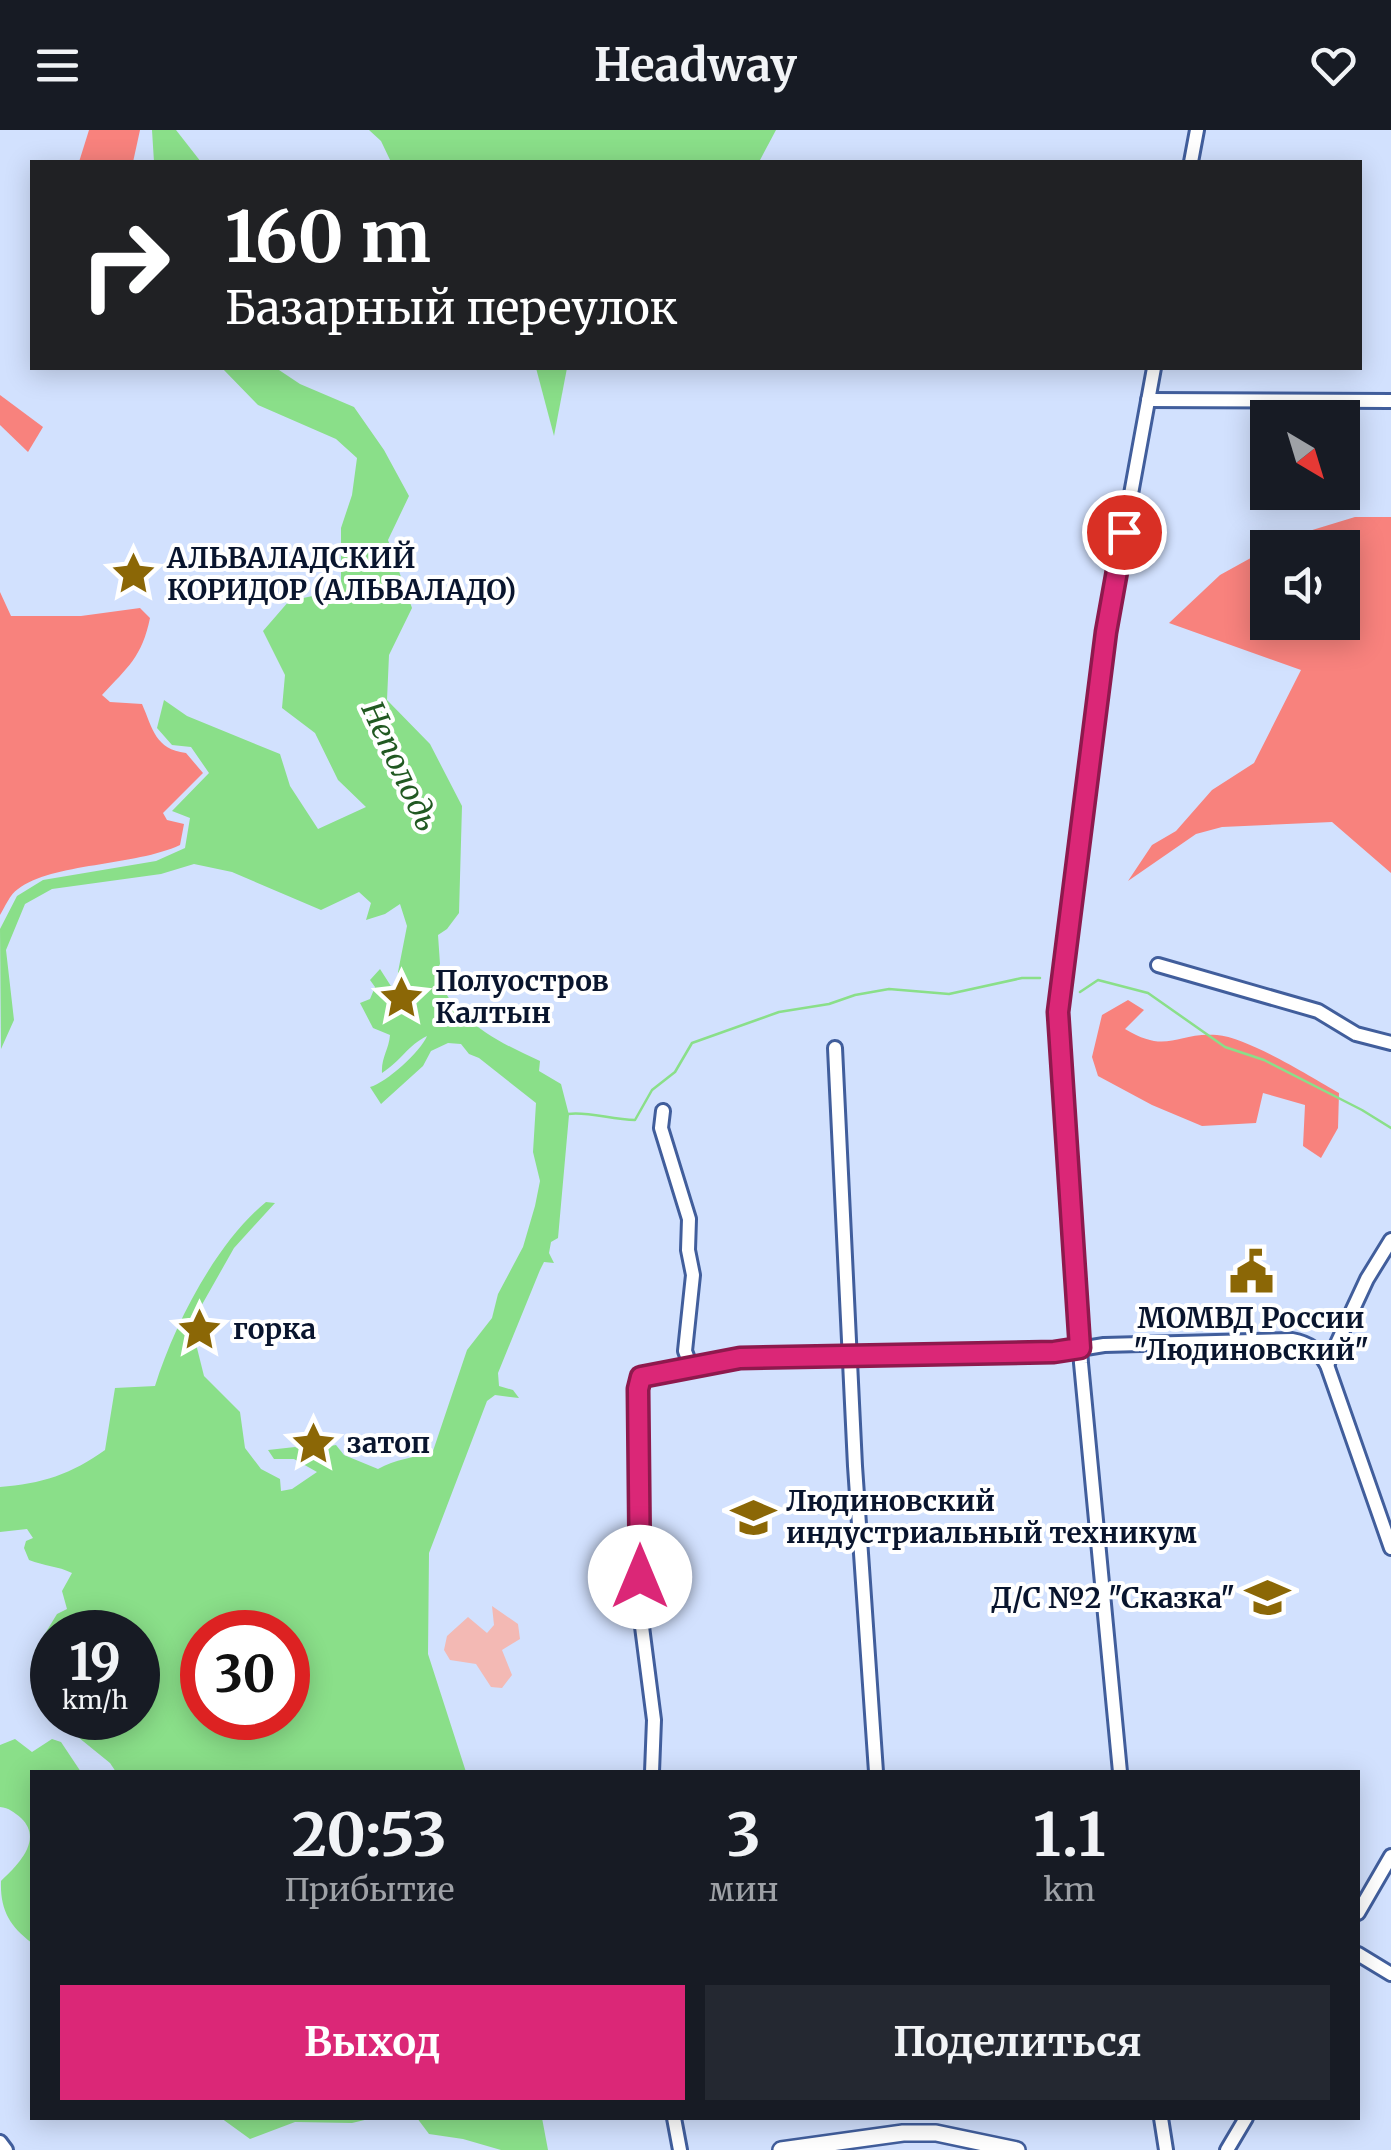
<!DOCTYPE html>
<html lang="ru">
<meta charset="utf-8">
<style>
:root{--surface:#171b24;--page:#242831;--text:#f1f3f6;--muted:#9ea1a6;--accent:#db2777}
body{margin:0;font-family:Merriweather,serif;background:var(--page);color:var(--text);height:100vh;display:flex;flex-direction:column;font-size:38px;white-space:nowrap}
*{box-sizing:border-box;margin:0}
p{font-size:32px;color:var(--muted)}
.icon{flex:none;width:55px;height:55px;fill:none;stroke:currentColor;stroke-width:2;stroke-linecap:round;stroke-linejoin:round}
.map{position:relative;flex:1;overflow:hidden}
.sheet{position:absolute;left:30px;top:1640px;width:1330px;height:350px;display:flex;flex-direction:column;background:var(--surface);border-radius:0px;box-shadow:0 5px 25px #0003}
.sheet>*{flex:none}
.hud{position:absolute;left:30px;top:30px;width:1332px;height:210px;border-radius:0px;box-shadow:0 5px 25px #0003;background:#202124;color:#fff;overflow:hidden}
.needle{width:65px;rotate:142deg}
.buttons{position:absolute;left:1250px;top:270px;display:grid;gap:20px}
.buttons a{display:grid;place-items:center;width:110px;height:110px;border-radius:0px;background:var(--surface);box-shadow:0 5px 25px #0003;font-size:50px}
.speed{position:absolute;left:30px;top:1480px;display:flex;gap:20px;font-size:50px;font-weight:700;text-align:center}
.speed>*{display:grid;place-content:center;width:130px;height:130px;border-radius:50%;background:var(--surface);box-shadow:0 5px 25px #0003;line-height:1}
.speed small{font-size:25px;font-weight:400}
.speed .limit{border:15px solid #d22;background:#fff;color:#111}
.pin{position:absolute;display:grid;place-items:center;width:85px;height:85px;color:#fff;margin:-42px;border:5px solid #fff;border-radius:50%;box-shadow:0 2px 10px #0007}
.me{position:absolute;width:110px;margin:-55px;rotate:0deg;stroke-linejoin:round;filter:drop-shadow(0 0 8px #0008)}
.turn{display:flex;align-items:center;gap:35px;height:210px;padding:0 30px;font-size:45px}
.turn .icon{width:130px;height:130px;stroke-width:2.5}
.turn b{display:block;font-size:70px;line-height:85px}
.eta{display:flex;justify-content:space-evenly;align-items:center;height:170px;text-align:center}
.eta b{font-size:60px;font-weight:700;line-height:70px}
.primary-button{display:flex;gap:20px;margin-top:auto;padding:20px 30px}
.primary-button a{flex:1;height:115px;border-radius:0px;background:var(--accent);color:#fff;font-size:40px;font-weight:700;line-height:115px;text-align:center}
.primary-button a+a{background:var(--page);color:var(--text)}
header{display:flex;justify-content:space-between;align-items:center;height:130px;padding:0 30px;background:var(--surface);font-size:45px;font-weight:700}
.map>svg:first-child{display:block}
</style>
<header><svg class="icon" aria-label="menu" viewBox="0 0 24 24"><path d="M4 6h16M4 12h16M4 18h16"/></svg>Headway<svg class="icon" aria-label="heart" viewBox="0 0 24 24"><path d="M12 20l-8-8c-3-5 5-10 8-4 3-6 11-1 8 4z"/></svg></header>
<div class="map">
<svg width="1391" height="2020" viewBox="0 0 1391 2020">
<rect width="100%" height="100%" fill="#d2e1fe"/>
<path fill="#f3b9b4" d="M492,1476L518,1494L520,1509L502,1520L512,1545L502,1558L491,1557L476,1534L450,1530L444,1520L447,1506L468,1487L487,1503L494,1495Z"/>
<g fill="#f8827d">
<path d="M89,0H140L133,32H79Z"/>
<path d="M0,265L43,297L28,322L0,295Z"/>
<path d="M1355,387H1391V743L1332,692L1222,697L1196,704L1128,751L1152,715L1176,701L1212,660L1254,633L1301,540L1169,493L1220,445L1267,419L1268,492H1342V418L1270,417L1286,408Z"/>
<path d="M0,462L11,486H81L140,478L150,488C142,527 128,537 102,565L110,572L142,574C153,599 155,619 186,623L203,643L163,683L167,690L184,694L180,715C135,736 52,733 18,759C10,764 5,777 0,785Z"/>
<path d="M1128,870L1144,880L1125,899C1168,925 1175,902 1217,905C1247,907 1311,947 1339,963L1338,998L1321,1028L1303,1016L1305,975L1263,963L1256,993L1202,996L1152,975L1098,946L1092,927L1102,885Z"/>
</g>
<g fill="#8adf89" fill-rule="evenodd">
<path d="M152,0H176L201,32H154Z"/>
<path d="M369,0H776L759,32H391L381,11Z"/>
<path d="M222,238H276L300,254L354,277L384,320L409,366L388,410L412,478L389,525L387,570L430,614L462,676L459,783L447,799L438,805L440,834L436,842C451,889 498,912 540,931L539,941L561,954L569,985L558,1108L551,1112L549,1123L554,1133L544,1132L540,1140L498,1243L499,1256L513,1260L519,1268L495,1265L487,1271L429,1423L428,1524L466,1642H116L110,1633L73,1603L75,1588H138V1502H52V1541L39,1533L35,1520L57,1484L67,1479L62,1461L72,1443C58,1436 44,1436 29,1430L24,1418L26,1411L33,1408L27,1399L0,1402V1357C41,1354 72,1344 105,1320L115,1258L155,1256C174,1195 216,1113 266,1072L275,1073L234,1118L191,1194L204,1246L240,1282L245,1318L261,1339L280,1349L281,1361L292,1359L317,1342L294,1329H274L268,1320L295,1317L317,1326L324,1317L336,1315L344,1325L378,1339C395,1329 414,1328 433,1321L467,1220L492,1188L498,1164L523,1117L535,1076L540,1051L533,1022L536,973L479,928L469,924L461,914L448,913L431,921L423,936L381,974L370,957C386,953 421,921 427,906C408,915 402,930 382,943C381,928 389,919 390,905L373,898L360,873L370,869L375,857L370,850L380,839L405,878L410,875L398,842L407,796L400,774L385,784L366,790L371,773L359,762L321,780L232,742L194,734L161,744L52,759L25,774L6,820L14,890L1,919L0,799L17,766L43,750L156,731L185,718L190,688L172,681L209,643L191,617L172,615L157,598L164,570L187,586L280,624L290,656L318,699L366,677L338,650L315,603L282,578L285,545L263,501L289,471L341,460V398L352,365L357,328L336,309L258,275ZM288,1502V1588H202V1502Z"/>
<path d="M536,238H567L554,306Z"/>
<path d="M15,1609L32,1622L52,1609L61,1612L81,1642H32V1813C9,1796 0,1779 1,1751C17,1736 44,1710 21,1688C14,1682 9,1678 0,1677V1615Z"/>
<path d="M221,1988H373L352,1993L295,1992L250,2009Z"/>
<path d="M417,1988H542L548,2020H501L463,2009L429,2004Z"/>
</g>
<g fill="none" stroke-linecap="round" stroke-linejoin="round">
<g stroke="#8adf89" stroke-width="2.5">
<path d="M1080,862L1098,850L1148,863L1225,917L1264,930L1362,980L1391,998"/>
<path d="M568,984C588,981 612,990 635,990L652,960L675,942L692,913L779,882L829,874L855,865L889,859L949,864L1022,848H1040"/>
</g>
<defs>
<g id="minor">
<path d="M1191,32L1197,0"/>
<path d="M1148,270L1391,271"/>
<path d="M1158,835L1318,881L1356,904L1391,913"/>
<path d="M835,918L855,1336L876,1642"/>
<path d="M663,981L661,998L689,1089L688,1120L693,1145L685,1221L691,1237"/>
<path d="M1327,1235L1367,1149L1391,1110"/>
<path d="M652,1642L654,1590L640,1481L638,1259L641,1247L650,1243L739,1228L1055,1223L1104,1215L1292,1210C1309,1213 1318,1220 1327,1235L1391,1418"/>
<path d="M1120,1642L1081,1233L1058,882L1106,501L1154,238"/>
<path d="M1358,1783L1391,1726"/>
<path d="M1358,1824L1391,1844"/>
<path d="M674,1988L680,2020"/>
<path d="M1161,1988L1166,2020"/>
<path d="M0,2012L6,2020"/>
<path d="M1227,2020L1246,1988"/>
</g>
<path id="major" d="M781,2020L903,2003H936L1017,2020"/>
</defs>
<use href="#minor" stroke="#415e9c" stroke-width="18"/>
<use href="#major" stroke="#415e9c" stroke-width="20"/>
<use href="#minor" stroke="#fff" stroke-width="12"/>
<use href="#major" stroke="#fff" stroke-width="15"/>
</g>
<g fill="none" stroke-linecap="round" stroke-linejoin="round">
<defs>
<path id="route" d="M640,1447L638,1259L641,1247L740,1228L1054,1222L1080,1218L1058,882L1106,502L1124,402"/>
</defs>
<use href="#route" stroke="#8e194d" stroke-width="25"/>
<use href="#route" stroke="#db2777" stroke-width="18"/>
</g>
<defs>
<symbol id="sight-bare" viewBox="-9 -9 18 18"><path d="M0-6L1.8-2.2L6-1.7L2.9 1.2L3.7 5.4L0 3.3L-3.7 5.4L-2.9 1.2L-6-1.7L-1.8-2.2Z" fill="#8b6706" stroke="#fff" stroke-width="2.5" paint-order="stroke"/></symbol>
<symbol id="civic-bare" viewBox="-9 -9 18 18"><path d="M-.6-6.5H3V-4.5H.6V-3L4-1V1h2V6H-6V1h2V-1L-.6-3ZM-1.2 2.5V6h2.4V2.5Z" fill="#8b6706" stroke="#fff" stroke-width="2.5" paint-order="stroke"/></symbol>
<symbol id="university-bare" viewBox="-9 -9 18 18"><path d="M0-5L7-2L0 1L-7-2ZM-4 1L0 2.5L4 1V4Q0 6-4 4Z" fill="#8b6706" stroke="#fff" stroke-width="2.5" paint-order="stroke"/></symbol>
<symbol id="school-bare" viewBox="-9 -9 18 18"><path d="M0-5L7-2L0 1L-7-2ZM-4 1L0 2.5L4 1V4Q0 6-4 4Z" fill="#8b6706" stroke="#fff" stroke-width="2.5" paint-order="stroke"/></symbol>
</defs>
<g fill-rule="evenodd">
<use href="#sight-bare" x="102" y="412" width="63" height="63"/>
<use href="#sight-bare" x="370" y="836" width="63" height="63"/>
<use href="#civic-bare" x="1220" y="1110" width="63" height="63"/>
<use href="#sight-bare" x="168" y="1168" width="63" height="63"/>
<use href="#sight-bare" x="282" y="1282" width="63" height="63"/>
<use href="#university-bare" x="722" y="1356" width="63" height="63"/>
<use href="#school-bare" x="1236" y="1436" width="63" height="63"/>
</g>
<g text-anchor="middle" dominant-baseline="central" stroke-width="8" stroke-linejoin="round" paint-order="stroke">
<g font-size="28" font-weight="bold" fill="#09152e" stroke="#fff" text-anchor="start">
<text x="167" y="428">АЛЬВАЛАДСКИЙ<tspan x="167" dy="32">КОРИДОР (АЛЬВАЛАДО)</tspan></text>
<text x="435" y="851">Полуостров<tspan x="435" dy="32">Калтын</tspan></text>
<text x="1251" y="1188" text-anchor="middle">МОМВД России<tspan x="1251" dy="32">"Людиновский"</tspan></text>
<text x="233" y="1199">горка</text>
<text x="347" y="1313">затоп</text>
<text x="786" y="1371">Людиновский<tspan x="786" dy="32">индустриальный техникум</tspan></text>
<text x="1235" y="1468" text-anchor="end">Д/С №2 "Сказка"</text>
</g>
<g font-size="30" font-style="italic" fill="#215922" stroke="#fff">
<text transform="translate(400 636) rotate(65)">Неполодь</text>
</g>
</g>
</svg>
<div class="buttons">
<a><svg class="needle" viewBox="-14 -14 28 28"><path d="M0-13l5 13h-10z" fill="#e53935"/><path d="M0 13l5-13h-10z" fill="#9ea1a6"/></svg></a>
<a><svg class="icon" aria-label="sound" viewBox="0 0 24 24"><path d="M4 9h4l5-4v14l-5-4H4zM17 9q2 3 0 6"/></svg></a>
</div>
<div class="speed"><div>19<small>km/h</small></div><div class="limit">30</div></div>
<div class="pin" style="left:1124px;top:402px;background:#d93025"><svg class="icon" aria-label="arrive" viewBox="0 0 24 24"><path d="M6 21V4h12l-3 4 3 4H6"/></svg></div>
<svg class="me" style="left:640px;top:1447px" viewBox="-20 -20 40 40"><circle r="19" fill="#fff"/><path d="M0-13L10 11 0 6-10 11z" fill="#db2777"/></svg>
<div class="hud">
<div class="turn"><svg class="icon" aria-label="right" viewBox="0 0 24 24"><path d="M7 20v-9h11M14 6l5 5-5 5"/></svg><div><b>160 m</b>Базарный переулок</div></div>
</div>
<section class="sheet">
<div class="eta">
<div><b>20:53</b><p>Прибытие</p></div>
<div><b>3</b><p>мин</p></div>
<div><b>1.1</b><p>km</p></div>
</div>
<div class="primary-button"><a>Выход</a><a>Поделиться</a></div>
</section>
</div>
